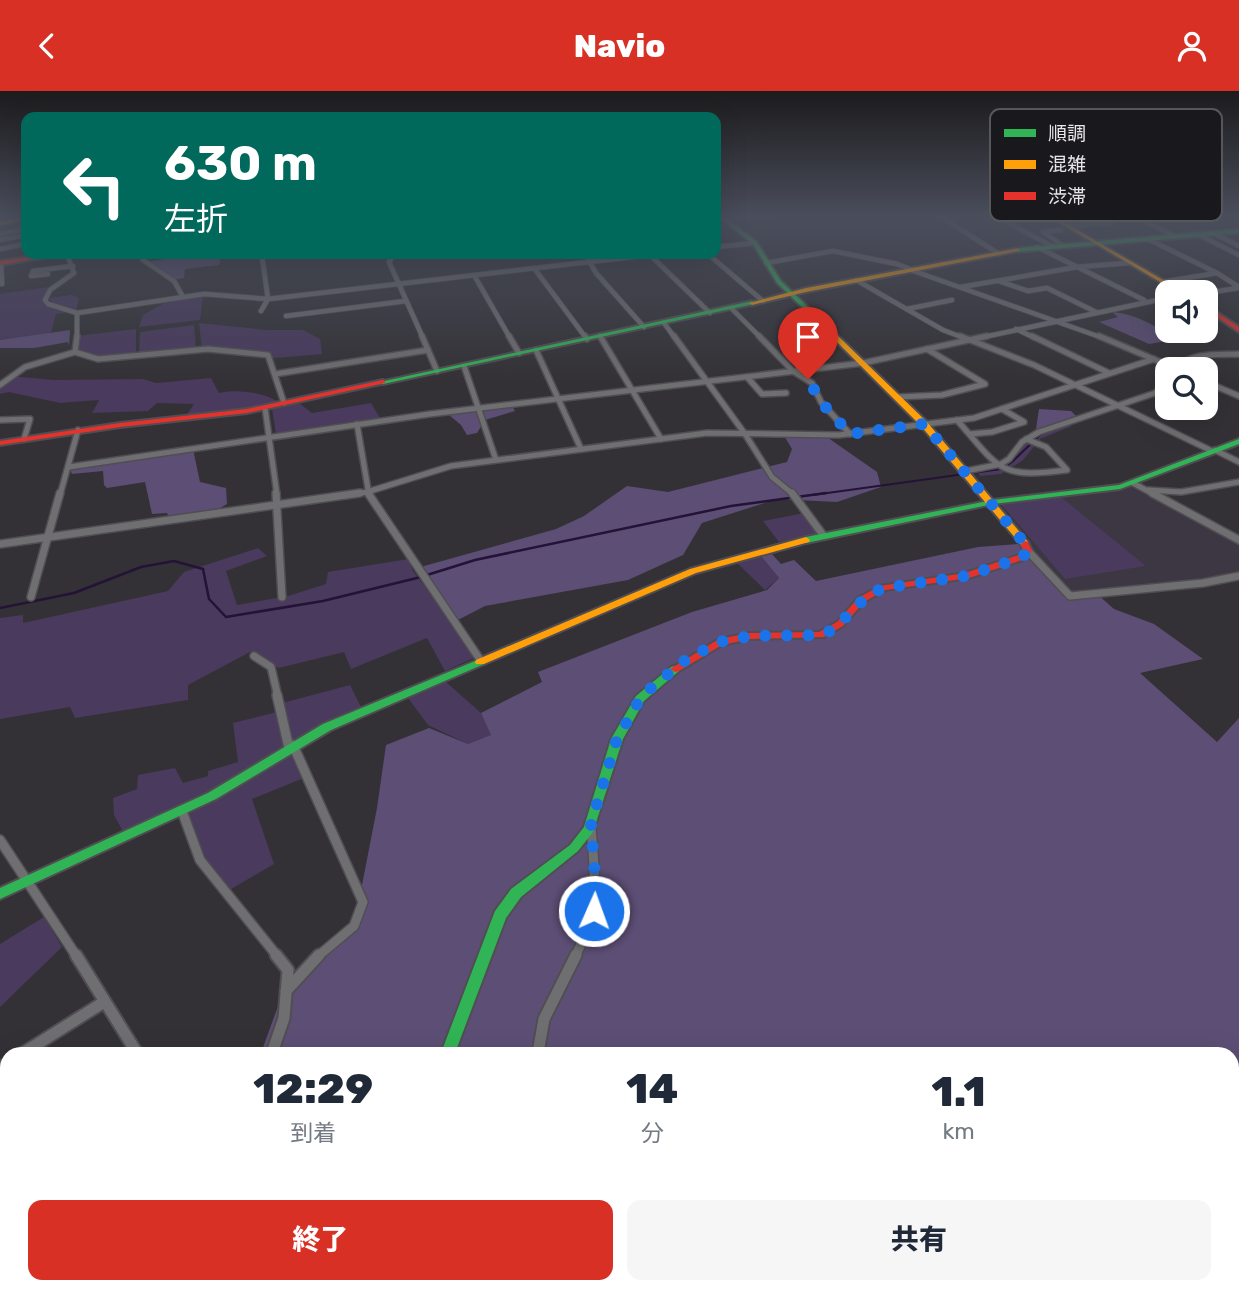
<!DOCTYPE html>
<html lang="ja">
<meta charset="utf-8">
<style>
:root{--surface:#fff;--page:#f6f6f7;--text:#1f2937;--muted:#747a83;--accent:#d93025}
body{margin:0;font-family:Rubik,"Noto Sans JP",sans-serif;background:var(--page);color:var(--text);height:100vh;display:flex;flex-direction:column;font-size:26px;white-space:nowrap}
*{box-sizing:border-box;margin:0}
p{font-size:23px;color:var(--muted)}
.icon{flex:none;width:38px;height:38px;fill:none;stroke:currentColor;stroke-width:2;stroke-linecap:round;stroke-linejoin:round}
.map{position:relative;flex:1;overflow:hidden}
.details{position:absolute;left:0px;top:956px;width:1239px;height:247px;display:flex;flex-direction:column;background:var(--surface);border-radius:21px 21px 0 0;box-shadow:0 7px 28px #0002}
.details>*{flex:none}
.banner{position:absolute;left:21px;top:21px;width:700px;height:147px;border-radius:14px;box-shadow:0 7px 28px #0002;background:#00695c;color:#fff;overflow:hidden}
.controls{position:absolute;left:1155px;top:189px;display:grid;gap:14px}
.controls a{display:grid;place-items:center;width:63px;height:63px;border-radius:14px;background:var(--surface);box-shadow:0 7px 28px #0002;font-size:35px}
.pin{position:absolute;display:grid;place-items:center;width:60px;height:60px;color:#fff;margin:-72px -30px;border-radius:50% 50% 50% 0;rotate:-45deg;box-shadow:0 0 7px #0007}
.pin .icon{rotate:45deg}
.me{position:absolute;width:77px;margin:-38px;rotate:2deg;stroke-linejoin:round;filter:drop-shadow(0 0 5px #0008)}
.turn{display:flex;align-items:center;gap:24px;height:147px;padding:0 28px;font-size:32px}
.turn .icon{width:91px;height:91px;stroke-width:2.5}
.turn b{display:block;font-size:49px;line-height:60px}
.eta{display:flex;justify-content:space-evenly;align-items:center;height:119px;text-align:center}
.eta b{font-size:42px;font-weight:800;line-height:49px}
.primary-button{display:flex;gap:14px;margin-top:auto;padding:14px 28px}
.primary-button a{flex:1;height:80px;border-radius:14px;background:var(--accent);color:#fff;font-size:28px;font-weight:800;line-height:80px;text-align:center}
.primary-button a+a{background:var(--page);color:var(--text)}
header{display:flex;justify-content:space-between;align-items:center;height:91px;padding:0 28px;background:var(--accent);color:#fff;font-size:32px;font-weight:800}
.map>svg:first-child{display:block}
</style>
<header><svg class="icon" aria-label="back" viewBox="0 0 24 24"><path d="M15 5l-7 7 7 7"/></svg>Navio<svg class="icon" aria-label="person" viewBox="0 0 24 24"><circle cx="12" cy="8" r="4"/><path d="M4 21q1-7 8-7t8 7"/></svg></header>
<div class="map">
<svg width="1239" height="1201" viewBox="0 0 1239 1201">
<rect width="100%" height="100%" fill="#333135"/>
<path fill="#3c3743" d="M1133,392L1239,448V485L1070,505L1028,460L993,411L1108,399Z"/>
<g fill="#493a5e">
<path d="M49,196L46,211L52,212L49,207L72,204L79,207L76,220L56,223L51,241L43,245L0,249V203Z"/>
<path d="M203,205L200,229L139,236L143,224L166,211Z"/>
<path d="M199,232L267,239H303L320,248L322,263L275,267L202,259Z"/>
<path d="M194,234L196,259L139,263L140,241Z"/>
<path d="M136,238V265L101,269L75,261L77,245Z"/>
<path d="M9,285L54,289L143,288L156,292L211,287L219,302C235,298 265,301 278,311L253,319L186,325L194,313L157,312L148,320L92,322L99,309L60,312L9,301L0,303V295Z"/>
<path d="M299,312L312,322L371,312L380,327L276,343L272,318Z"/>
<path d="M1065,333L1072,335L1040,348L1023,369L1011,377L1001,383L980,385L978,381L997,377L1031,345Z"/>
<path d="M1061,406L1146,475L1065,488L1001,413Z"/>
<path d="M804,422L821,442L779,451L763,430Z"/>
<path d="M258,457L267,465L226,480L237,514L288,505L326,493L328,481L408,468L413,480L478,565L445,580L427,547L351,578L344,561L279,577L250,561L188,594V609L75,627L70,616L0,628V527L23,524V532L168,500L184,481Z"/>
<path d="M761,465L779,487L765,499L737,472Z"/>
<path d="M446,591L481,622L492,644L468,653L428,634L408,607Z"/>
<path d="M350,594L363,620L293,654L282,612Z"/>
<path d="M281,620L289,657L311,684L252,708L274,773L226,801L200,769L183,723L126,746L114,724L113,707L137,698L138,684L175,677L183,692L208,685V680L238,671L233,632Z"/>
<path d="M44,826L62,856L0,916V853Z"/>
</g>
<g fill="#5d4e75">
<path d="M194,163H217L221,166L219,174L185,178L184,187L172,189L147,171Z"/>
<path d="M1112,221C1134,223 1152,232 1169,245L1166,250L1149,253L1099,231L1118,226Z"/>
<path d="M70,239L69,255L68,251L34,257H0V249Z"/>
<path d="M512,315L515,320L485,329L477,342L467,344L461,334L449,324V321Z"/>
<path d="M1039,318L1071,320L1079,328L1027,347V344L1036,338Z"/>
<path d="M783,343L824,344L877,381L881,396L837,411L777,408L702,432L683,464L628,489L485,515L454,531L417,477L556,438L584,425L627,395L668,401L787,371L792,358Z"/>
<path d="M193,358L200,391L226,397L227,413L210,423L171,429L167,422L152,423L145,391L107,397L104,394L103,380L72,383L69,376Z"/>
<path d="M1019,453L1025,468L1030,466L1069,503H1097L1114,518L1154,533L1203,568L1140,582L1217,651L1239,627V1201H541L540,1195H1232V962H261L286,893L354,835L377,717L386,654L429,637L468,653L491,644L481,622L542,591L538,581L692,521L767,499L779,487L761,465L772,463L781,473L794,469L816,490L978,456Z"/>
<path d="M202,1195H429V1201H201Z"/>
</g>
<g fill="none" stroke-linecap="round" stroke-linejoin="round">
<g stroke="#241337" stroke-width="2">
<path d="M1182,278L1192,271L1222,266"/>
<path d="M1158,302L1167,297"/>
<path d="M813,404L1001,378L1012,371L1041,343L1129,313"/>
</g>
<g stroke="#241337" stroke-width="2.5">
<path d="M427,484L475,469L731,415L826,402"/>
<path d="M0,517L74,502L141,476L174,470L203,478L209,508L226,526L323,510L421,486"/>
</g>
<defs>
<g id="street-far4">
<path d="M721,125H771"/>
<path d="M940,125L999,163"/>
<path d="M995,125L1052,155"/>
<path d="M1135,125L1176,146"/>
<path d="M1068,135L1112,132"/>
<path d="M1061,139L1043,141L1062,154"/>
<path d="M1213,142L1239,155"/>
<path d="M0,143L26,138"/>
<path d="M1199,144L1239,164"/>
<path d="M1148,148L1217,182L1239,196"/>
<path d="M0,149L26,144"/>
<path d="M716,156L755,152"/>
<path d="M1037,156L1144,209"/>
<path d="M0,158L26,153"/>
<path d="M67,163L74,182L50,199L45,209L48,213L77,222V247"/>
<path d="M140,163L143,169L174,190L183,206"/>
<path d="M394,163L389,171L423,247"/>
<path d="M585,163L596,182L644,236"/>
<path d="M649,163L710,222"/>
<path d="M708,163L763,210"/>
<path d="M1,172L2,193"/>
<path d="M766,172L833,160L897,173L913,179"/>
<path d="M534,177L586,247"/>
<path d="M911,179L1103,247"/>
<path d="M48,183L31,185L33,180L73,175"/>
<path d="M474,184L510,247"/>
<path d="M856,189L943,239L964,247"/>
<path d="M999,190L1028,200L1047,197L1096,221"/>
<path d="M1162,191L1217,182"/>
<path d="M961,196L1077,176L1128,172"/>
<path d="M1206,202L1239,197"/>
<path d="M731,217L761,247"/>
<path d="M907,218L952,209"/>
<path d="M261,220L268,208L262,165L272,163"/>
<path d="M77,222L204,203L268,208L658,163"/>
<path d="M286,225L406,210"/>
<path d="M664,232L675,247"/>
<path d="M1016,238L1035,247"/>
<path d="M979,247L1167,207"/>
</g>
<g id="street-far3">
<path d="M422,245L437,280"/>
<path d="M509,245L519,262"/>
<path d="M585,245L587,248"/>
<path d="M600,245L661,348"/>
<path d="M674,245L745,343L772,386L794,404"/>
<path d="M759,245L793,280L812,292L821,311L850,343"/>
<path d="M960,245L1034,274L1212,360"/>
<path d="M1032,245L1109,282"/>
<path d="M1099,245L1177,278"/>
<path d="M536,259L581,358"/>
<path d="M75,261L98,268L208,258L268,264L284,312"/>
<path d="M464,275L496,369"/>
<path d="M1176,278C1191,260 1218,264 1239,263"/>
<path d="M275,283L428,259"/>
<path d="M747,286L762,303L786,302"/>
<path d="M1206,291L1239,305"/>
<path d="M0,294L25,276L75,261L77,245"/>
<path d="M898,306L942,304L985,293L927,258"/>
<path d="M265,317L277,404"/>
<path d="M0,329L30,328L24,348"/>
<path d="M957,329C1000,378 998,388 1067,379L1046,356L1026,348"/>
<path d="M357,333L369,404"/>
<path d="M970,343L992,341L1024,331L1002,318"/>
<path d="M1215,359L1239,371"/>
<path d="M69,376L430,323L863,272L987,245"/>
<path d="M966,380L1001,373L1009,368L1022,351L1039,341L1155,302L1167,293"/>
<path d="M1133,392L1155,404"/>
<path d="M1148,399L1181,401L1239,391"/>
<path d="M60,404L78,339"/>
<path d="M348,404L367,401L451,375L707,342L839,344L974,327L1154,268"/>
</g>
<g id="street-far2">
<path d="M276,402L282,506"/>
<path d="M368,402L481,570"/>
<path d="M792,402L823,444"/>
<path d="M1152,402L1239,449"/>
<path d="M0,453L360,402"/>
<path d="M1028,460L1070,505L1203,492L1239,485"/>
<path d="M31,506L60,402"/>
<path d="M254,565L271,576L278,606"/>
</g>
<g id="street-far1">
<path d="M277,604L289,657"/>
<path d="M293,654L363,811L354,835L317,866"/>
<path d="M182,720L200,769L278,866"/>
<path d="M0,749L77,866"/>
<path d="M575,866C601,816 595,789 591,735"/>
</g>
<g id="street">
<path d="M76,864L137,962"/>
<path d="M286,900L319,864"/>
<path d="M23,962L104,911"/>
<path d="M272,962L284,927L288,879L276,864"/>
<path d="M538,962L544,928L576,864"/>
<path d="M0,977L7,973"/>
<path d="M536,1195V1201"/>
<path d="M97,1201L105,1195"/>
<path d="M206,1201L209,1195"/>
</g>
<g id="fast">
<path d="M718,125H723L757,151L781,190L808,216V218H804L777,192L753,153Z"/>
<path d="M1239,138V142L1018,161L1015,159L1018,157Z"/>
<path d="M752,210L755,212L754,213L383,293L380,291Z"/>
<path d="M1239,348V353L1120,398L993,413L806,452L802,449L806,446L993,409L1119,394Z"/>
<path d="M480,568L484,569L485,571L484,573L331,639L216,708L0,808V797L208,702L323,633Z"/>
<path d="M675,575L680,578L679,580L644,610L623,648L593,741L578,760L521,806L506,827L455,962H441L495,820L511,798L570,754L584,736L611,648L636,605L671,576Z"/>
<rect x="419" y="1195" width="18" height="6"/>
</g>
<g id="slow">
<path d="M1048,125H1053L1184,201H1177Z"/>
<path d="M26,127V129L0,134V130Z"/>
<path d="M1018,157L1020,160L806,201L752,214L749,212L806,197Z"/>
<path d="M804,216H808L927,331L1028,451V455H1022L921,335L804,218Z"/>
<path d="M806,446L810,449L809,451L696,482L484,573H476L475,571L476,569L690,478Z"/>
</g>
<g id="jam">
<path d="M53,163H66L0,174V170Z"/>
<path d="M1206,214L1239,236V241L1206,219Z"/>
<path d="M383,289L385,290V292L247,322L120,336L0,354V350L120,332L247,318Z"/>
<path d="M1025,450L1028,451L1032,460L1025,468L969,487L885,499L864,511L843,535L824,546L750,548L722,554L679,580L675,581L670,578L719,548L750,542L819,541L837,531L858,507L880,495L965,482L1019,464L1023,460L1021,453Z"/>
</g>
</defs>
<use href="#street-far4" stroke="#504e52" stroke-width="6"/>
<use href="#street-far3" stroke="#504e52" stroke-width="8"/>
<use href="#street-far2" stroke="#504e52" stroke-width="10"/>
<use href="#street-far1" stroke="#504e52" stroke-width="12"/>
<use href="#street" stroke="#504e52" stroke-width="15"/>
<use href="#fast" stroke="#504e52" stroke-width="4"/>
<use href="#slow" stroke="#504e52" stroke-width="4"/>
<use href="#jam" stroke="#504e52" stroke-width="4"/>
<use href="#street-far4" stroke="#6f6e71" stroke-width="4.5"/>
<use href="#street-far3" stroke="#6f6e71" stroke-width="5"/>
<use href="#street-far2" stroke="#6f6e71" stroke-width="7"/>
<use href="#street-far1" stroke="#6f6e71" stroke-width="9"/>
<use href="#street" stroke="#6f6e71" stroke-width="11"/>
<use href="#fast" fill="#30b455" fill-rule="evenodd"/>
<use href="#slow" fill="#ff9f0a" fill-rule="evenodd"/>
<use href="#jam" fill="#e5322d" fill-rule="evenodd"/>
</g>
<linearGradient id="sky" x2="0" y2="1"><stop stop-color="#1c1b1d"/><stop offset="0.43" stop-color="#4a4e5c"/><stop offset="1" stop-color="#4a4e5c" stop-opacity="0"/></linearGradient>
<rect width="1239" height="293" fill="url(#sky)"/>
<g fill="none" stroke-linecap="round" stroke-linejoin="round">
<path stroke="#1a73e8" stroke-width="12" stroke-dasharray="0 21.6" d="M594,820L596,800L591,732L617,648L640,608L652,596L687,568L719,551L750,545L821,544L834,538L868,504L883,497L966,485L1021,467L1028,460L1027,455L924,333L850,343L821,311L808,288"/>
</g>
<rect x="990" y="18" width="232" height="112" rx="10" fill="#19181c" stroke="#57565a" stroke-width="2"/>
<rect x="1004" y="38" width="32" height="8" fill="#30b455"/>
<rect x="1004" y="69" width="32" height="9" fill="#ff9f0a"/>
<rect x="1004" y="101" width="32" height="8" fill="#e5322d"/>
<g font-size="19" fill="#e7e5ea">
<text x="1048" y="49">順調</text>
<text x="1048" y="80">混雑</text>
<text x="1048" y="112">渋滞</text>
</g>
</svg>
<div class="controls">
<a><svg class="icon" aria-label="sound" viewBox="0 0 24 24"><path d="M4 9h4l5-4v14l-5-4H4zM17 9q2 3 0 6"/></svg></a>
<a><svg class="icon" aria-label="search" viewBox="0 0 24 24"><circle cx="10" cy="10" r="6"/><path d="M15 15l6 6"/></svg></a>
</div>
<div class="pin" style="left:808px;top:288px;background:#d93025"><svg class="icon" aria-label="arrive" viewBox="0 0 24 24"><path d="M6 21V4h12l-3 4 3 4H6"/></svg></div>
<svg class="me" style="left:594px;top:820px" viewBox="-20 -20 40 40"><circle r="17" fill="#1a73e8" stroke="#fff" stroke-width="3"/><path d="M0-11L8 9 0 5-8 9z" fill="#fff"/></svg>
<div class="banner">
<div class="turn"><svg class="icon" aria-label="left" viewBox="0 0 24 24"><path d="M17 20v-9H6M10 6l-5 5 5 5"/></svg><div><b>630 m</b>左折</div></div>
</div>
<section class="details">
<div class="eta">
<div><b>12:29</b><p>到着</p></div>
<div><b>14</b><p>分</p></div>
<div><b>1.1</b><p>km</p></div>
</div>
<div class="primary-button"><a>終了</a><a>共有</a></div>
</section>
</div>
